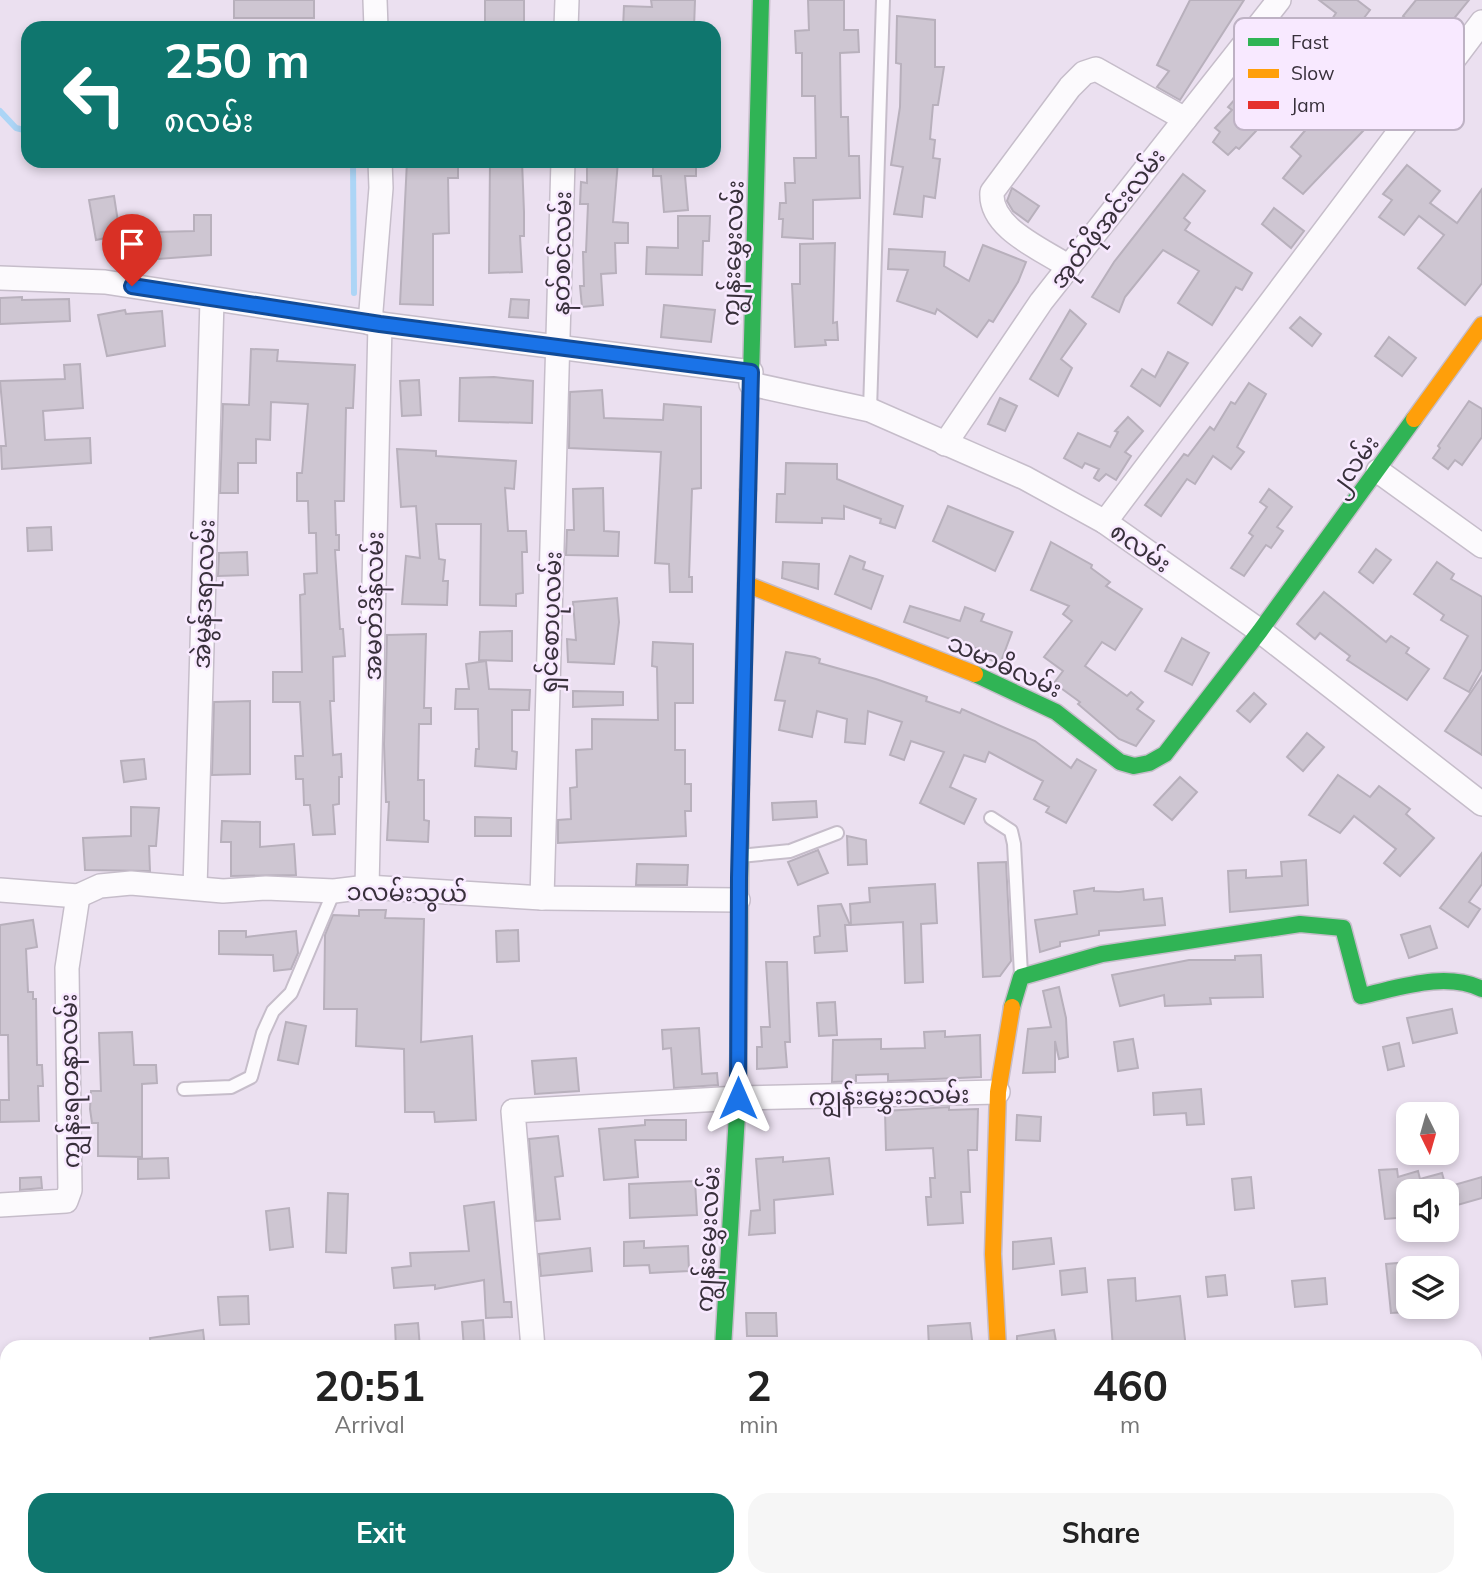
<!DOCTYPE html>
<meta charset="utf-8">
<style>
:root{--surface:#fff;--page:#f6f6f6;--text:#222;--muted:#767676;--accent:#0f766e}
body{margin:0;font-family:Mulish,"Noto Sans Myanmar",sans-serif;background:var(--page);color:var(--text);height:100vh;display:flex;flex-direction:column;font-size:26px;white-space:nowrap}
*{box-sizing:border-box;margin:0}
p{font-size:23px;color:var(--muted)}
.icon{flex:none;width:38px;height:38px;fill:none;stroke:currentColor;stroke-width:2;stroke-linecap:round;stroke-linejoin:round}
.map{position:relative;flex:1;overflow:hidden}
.panel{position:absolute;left:0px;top:1340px;width:1482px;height:247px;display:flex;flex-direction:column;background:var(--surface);border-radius:21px 21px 0 0;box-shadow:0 4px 10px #0003}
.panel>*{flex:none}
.top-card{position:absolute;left:21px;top:21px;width:700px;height:147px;border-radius:21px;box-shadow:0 4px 10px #0003;background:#0f766e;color:#fff;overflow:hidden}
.needle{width:46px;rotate:175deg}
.controls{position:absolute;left:1396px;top:1102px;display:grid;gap:14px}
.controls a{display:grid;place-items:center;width:63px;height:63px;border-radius:14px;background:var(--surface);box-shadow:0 4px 10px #0003;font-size:35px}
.pin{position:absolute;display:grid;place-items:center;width:60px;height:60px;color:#fff;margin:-72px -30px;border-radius:50% 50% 50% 0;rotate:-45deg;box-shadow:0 0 7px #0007}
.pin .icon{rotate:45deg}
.me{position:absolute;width:77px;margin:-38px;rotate:0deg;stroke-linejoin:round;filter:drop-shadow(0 0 5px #0008)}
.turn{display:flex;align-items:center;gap:24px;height:147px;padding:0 28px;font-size:32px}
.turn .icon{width:91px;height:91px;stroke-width:2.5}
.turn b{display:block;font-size:49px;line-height:60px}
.eta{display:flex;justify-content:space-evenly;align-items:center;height:119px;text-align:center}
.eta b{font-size:42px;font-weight:700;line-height:49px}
.action{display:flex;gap:14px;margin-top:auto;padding:14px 28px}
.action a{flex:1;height:80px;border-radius:21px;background:var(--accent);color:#fff;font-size:28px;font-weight:700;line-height:80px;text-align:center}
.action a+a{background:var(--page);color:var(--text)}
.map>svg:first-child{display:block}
</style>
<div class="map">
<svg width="1482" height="1587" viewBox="0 0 1482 1587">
<rect width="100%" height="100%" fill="#ebe0f0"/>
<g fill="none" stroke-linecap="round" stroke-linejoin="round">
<g stroke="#acd5f6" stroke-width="6">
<path d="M0,111L16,128L28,131"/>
<path d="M353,161L354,293"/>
</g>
</g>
<g fill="#cec6d2" stroke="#b8b0bc" stroke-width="2">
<rect x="234" y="0" width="80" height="18"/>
<rect x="485" y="0" width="39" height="28"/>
<path d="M651,0H695L694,28H623L624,6L652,7Z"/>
<path d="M808,0H844V30H858L859,52L840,53L841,117H848L849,156H859L860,198L813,200V239L782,237L783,219H779L780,203H786L785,183H795L794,158H816L815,96H802V53H796L795,31L809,30Z"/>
<path d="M1190,0H1244L1180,100L1157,87L1169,71L1157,65Z"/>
<path d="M1319,0H1357L1370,10L1342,47L1322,34L1336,13Z"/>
<path d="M1416,0H1469L1413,69L1388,47L1410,22L1403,16Z"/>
<path d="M897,16L935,20V67H944L938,105H933L930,139L935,140L933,158L940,159L935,198L924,196L922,217L894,214L903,167L891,165L900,107L901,64L896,63Z"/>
<path d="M1294,41L1308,50L1290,80L1295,84L1256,131L1239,149L1236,147L1228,155L1213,142L1220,132L1215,128L1232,110L1228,107L1244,89L1246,91L1268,63L1277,70Z"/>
<path d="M1349,79L1384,109L1303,194L1283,178L1301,156L1291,147Z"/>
<path d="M407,161H458V178H448L449,233L433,234V305L400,304Z"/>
<path d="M490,161H522L524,212V236H520L522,272L489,273Z"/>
<path d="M587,161H618L613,222L628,223V243H615L616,273L601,274L603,305L582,307L580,286H584L583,252H586L588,204H580L581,182L587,183Z"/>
<path d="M653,161H696V176H685L688,210L664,212L661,176H653Z"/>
<path d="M1407,165L1440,191L1430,203L1457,223L1482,189V283L1465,305L1418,268L1444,235L1419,216L1404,235L1379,217L1392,200L1383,194Z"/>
<path d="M1183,174L1205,191L1184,218L1190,223L1185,230L1252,273L1242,290L1236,287L1212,325L1178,303L1199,271L1163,250L1125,297L1119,312L1092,297L1114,262Z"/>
<path d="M1012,188L1039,206L1028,222L1013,211L1007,201Z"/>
<path d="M114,196L120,235L96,240L89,200Z"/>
<path d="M1274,208L1304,231L1291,248L1262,224Z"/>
<path d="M194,215H211V255L158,259V232L194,231Z"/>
<path d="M678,216H710L709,241H703L702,275L646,274L647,247L678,248Z"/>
<path d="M835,243L833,323L837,322L838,340H825L826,345L795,347L792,284H800V244Z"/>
<path d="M983,245L1026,262L1018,282L993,322L989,320L977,337L937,309L935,314L897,301L908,270L888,269L889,249L945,252L944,266L969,281Z"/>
<path d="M22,297V300L69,299L70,321L0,324V298Z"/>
<path d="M511,299L529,300L528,318L509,317Z"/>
<path d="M664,305L715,310L711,342L661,337Z"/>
<path d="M125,310L126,314L162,311L165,346L107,356L98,315Z"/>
<path d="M1070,310L1086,324L1061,359L1072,368L1058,396L1030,379Z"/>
<path d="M1300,317L1321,334L1312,346L1290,328Z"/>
<path d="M1389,337L1416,358L1402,376L1375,356Z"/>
<path d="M251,349L278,350L277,361L355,365L353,408H346L344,501H335L336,535H339V550H335L340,629H343L345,656L333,657L334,701H330L333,755L341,754L342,777H339V804L333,805L335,834L313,835L310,805H304L303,779H296L295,756H303L300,702H273V672H302L300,595L305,594L304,574L317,573L316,533H309L308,501H297V473H302L308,404L271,402L270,440L256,439V463H238V493H220L223,404L249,405Z"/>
<path d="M1168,352L1188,363L1160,406L1131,386L1142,369L1155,377Z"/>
<path d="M80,364L83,408L43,411L45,440L90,438L91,463L2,469L1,446H6L0,381L65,379L64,365Z"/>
<path d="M494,377L533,381L532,423L459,421L460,378Z"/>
<path d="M419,380L421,415L402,416L400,381Z"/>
<path d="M1249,383L1266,394L1237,447L1244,452L1231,469L1213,456L1195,484L1187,479L1161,516L1145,505L1184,454L1188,456L1210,427L1214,430L1231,402L1235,404Z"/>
<path d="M602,390L604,418L663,420L664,404L701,407V488L692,489L689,577H692V592H670L669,564L655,563L661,452L569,448L570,392Z"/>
<path d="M1000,398L1017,406L1005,431L988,424Z"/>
<path d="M1469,401L1482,409V437L1462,465L1455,460L1448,469L1433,458L1440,448L1438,446Z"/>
<path d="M1128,417L1143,431L1125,452L1131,456L1116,480L1106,474L1099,481L1094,478L1099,469L1085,463L1082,468L1064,458L1078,433L1110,447L1118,432L1115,431Z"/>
<path d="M397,449L436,451V456L516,461L514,489L505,488L508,531H526L527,552H522L523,593L516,594V606L480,605L481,524H436L439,559L445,560L443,581H448L447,605L402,604L406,556L420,558L416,506L401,507Z"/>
<path d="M786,463L837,464V479L903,506L895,528L880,523L881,519L844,506V519L822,518V523L776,522L777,494H785Z"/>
<path d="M603,488L604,531L619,532L618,556L566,555L567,530H574L573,489Z"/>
<path d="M1269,489L1292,507L1277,527L1283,531L1271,548L1266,545L1244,576L1231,568L1253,536L1249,533L1267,507L1260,502Z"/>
<path d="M948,506L1013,532L995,571L933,541Z"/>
<path d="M51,527L52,550L28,551L27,528Z"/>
<path d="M1051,542L1092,565L1091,568L1110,582L1106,586L1142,609L1115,650L1102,642L1085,666L1127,696L1131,692L1143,702L1137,709L1154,721L1136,746L1119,739L1078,704L1080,702L1054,683L1063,671L1044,657L1072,621L1063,614L1069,606L1031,590Z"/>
<path d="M1376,549L1391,560L1373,583L1359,572Z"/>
<path d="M247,552L248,575L218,576L219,553Z"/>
<path d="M850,556L865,562L863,569L883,576L871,609L835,594Z"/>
<path d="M783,562L819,564L818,589L782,578Z"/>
<path d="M1437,562L1454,574L1451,579L1482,597V669L1469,692L1444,678L1468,636L1441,620L1444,615L1414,594Z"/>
<path d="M1324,592L1386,642L1391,636L1409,648L1406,653L1429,669L1407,700L1347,660L1350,656L1320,633L1315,639L1297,624Z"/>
<path d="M617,598L619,622L614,664L568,662L567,639L576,640L573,602Z"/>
<path d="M910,606L960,621L965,607L984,614L981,621L1012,632L1000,664L984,657L986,652L904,622Z"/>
<path d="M512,631V661L479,660L480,632Z"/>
<path d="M426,634L424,708H431V724H419L418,780H424V820L429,821L428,842L387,840L389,802H386L384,744L387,635Z"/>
<path d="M1182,638L1209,653L1192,685L1165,671Z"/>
<path d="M653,642L693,644V703H675V750H685V784H691V811H685L686,836L558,843V820L571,819L570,788L577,787L576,750L592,749V719L658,720L657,667L652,666Z"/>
<path d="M786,652L815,657L820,659L819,663L876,679L927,697L926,701L960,713L962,709L1035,741L1071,768L1077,759L1096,770L1066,823L1046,812L1049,807L1034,799L1043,781L989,752L985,762L964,755L950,787L976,799L964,824L920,803L944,752L911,741L904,760L890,755L902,722L868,711L865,744L845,742L847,719L817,711L812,737L779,730L785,701L775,700Z"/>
<path d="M486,661L489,689L530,690L529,710H512V751L517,752L516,769L475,766L476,749H479L478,709H455L456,689H469L466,664Z"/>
<path d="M1482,676V755L1445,731Z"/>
<path d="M573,691L623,692V705L573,707Z"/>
<path d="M1254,693L1266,704L1250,722L1237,711Z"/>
<path d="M250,701V774L212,775L214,702Z"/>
<path d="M1307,733L1324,747L1303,771L1287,757Z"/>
<path d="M144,759L146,779L124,782L121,761Z"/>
<path d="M1338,775L1370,797L1379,786L1410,809L1406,814L1434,838L1400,876L1384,863L1396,849L1354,816L1340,833L1309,815Z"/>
<path d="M1180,777L1197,792L1172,820L1154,805Z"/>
<path d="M816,801L817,817L773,820L772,803Z"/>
<path d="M131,807L159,808L156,846H149L150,871L85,870L83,838L131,836Z"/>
<path d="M475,817L511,818V836H475Z"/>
<path d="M222,821L260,822V847L294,844L296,875L231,876V842H221Z"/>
<path d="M847,836L866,840L867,864L848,865Z"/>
<path d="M818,850L828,873L798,885L788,862Z"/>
<path d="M1482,853V884L1469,902L1480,909L1468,927L1440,908Z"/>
<path d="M1306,860L1308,905L1230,912L1228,871L1246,870V878L1282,876L1281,862Z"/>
<path d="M1006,862L1011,961L1000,976L983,977L978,863Z"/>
<path d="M637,864L688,865L687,885H636Z"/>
<path d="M935,884L937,923L921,924L923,982L905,983L903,922L851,925L850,904L870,902L869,888Z"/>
<path d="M1094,888V891L1119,892L1143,889L1144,900L1162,898L1165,925L1099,931V935L1060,942V946L1040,952L1035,920L1077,914L1074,891Z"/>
<path d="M841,904L850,925H845L847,951L815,953L814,937L820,936L818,906Z"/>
<path d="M359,910H386L385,918L424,919L421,1042L472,1036L476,1120L435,1122L434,1112H405L404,1049L356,1046L357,1009H324L325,935L333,915L359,916Z"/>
<path d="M33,920L37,947L26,949L28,992H33V999H36L37,1065H42L43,1086H38L39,1121L0,1122V1100H9L8,1035H0V925Z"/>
<path d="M1430,926L1437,948L1409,958L1401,935Z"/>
<path d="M518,930L519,961L497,962L496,931Z"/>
<path d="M219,931H246V937L296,931L298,953L291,969L274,971L273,955L219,954Z"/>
<path d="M1261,955L1263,997L1210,998L1211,1004L1165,1006L1164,995L1120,1006L1112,975L1189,960H1235V956Z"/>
<path d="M766,962H787L790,1042H785L787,1067L757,1069V1047H762L761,1027H770Z"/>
<path d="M1059,987L1066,1018L1068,1057L1059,1059L1055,1041V1072L1023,1073L1028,1029L1051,1027L1043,991Z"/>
<path d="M835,1002L837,1035L819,1036L817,1003Z"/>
<path d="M1452,1009L1457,1033L1413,1043L1407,1018Z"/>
<path d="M286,1022L306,1026L298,1064L278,1060Z"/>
<path d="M699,1028L702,1074L717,1073L718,1085L674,1088L671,1048L663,1049L662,1030Z"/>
<path d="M945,1031V1037L980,1035L981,1077L888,1081V1074L856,1075V1081L832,1082L833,1040L881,1039V1049L925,1048L924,1032Z"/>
<path d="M132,1032L134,1065H156L157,1083L142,1084V1157L98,1156V1123H92L90,1109L91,1091H101L99,1033Z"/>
<path d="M1133,1039L1138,1068L1118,1071L1114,1042Z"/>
<path d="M1399,1043L1404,1066L1388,1070L1383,1047Z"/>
<path d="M576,1058L579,1091L535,1094L532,1061Z"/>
<path d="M1201,1089L1204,1124L1187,1125L1186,1113L1154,1115L1153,1093Z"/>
<path d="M949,1107V1110L978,1109L977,1150H968L970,1192H961L963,1223L928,1225L926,1197H931L930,1178H935L933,1148L886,1150L885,1111Z"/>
<path d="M1017,1115L1041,1117L1040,1141L1016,1140Z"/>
<path d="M645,1120H686V1140H635L638,1177L604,1180L599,1129L645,1125Z"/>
<path d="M558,1136L563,1176L555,1177L560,1219L536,1221L529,1139Z"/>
<path d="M783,1157V1162L829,1158L833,1194L774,1200L775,1233L749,1235L751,1211L760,1210L756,1159Z"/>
<path d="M168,1158L169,1178L138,1179V1159Z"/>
<path d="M1397,1169L1398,1177L1418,1171L1420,1179L1442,1173L1447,1191V1187L1482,1177V1198L1447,1208V1192H1409V1217L1385,1219L1379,1170Z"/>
<path d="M41,1177L42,1188L20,1190V1178Z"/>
<path d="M1251,1177L1254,1208L1235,1210L1232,1179Z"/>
<path d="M695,1181L697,1215L630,1218L629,1184Z"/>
<path d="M328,1193L348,1194L346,1253L326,1252Z"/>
<path d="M494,1202L504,1302H511L512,1317L486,1318L484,1280L435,1289V1285L394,1288L392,1268L411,1266L410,1253L469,1251L464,1206Z"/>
<path d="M289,1208L293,1247L270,1250L266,1211Z"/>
<path d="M1051,1238L1054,1264L1013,1269V1242Z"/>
<path d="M644,1241V1248L688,1246L689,1271L650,1273L649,1265L624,1266V1242Z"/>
<path d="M590,1248L592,1271L541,1276L539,1254Z"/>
<path d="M1409,1262V1312L1391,1313L1386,1264Z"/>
<path d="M1085,1268L1087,1292L1062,1295L1060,1271Z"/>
<path d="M1225,1275L1227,1295L1208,1297L1206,1277Z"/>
<path d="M1135,1278L1136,1301L1180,1296L1186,1348H1113L1108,1280Z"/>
<path d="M1325,1278L1327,1304L1295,1307L1292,1281Z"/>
<path d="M248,1296L249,1324L220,1325L218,1297Z"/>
<path d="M746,1313H776L777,1336H747Z"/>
<path d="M483,1320L485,1348H464L462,1322Z"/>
<path d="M418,1323L420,1348H396L395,1325Z"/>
<path d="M970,1323L973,1348H929L928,1326Z"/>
<path d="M203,1330L205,1348H151L150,1338Z"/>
<path d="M1054,1330L1057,1348H1017V1336Z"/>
</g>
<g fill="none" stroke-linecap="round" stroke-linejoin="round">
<defs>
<g id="lane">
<path d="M870,410L883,0"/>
<path d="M991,818L1011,831L1014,844L1021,974"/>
<path d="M740,856L790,851L837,833"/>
<path d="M184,1089L231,1087L251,1077L263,1033L273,1011L291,993L334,891"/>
</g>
<g id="street">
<path d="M375,0L376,28"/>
<path d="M566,28L567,0"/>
<path d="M1069,267C1042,249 989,228 992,192L1070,87L1084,73L1096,69L1185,119"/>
<path d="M0,278L105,282L380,324L751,372"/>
<path d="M370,323L381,188L380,161"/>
<path d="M751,384L870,410L1025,478L1105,522L1260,631L1482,804"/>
<path d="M945,444L1041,302L1279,0"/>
<path d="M1378,471L1482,546"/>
<path d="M1105,522L1482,22"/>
<path d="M367,887L380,324"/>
<path d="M195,888L212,300"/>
<path d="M0,890L78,896L100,886L131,883L223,891L266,888L334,891L367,887L542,898L738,900"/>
<path d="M542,898L563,161"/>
<path d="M0,1205L66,1201L70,1190L67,968L78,896"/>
<path d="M533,1348L513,1111L738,1098L998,1092"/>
<path d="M1475,1411L1482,1410"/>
<path d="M0,1417L7,1416"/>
<path d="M553,1580L554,1587"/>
<path d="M1222,1580L1223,1587"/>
<path d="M749,1587H792"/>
<path d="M843,1587L858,1580"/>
<path d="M1382,1587L1383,1580"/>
</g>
<g id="fast">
<path d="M748,490L761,0"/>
<path d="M975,674L1056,712L1120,762L1134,766L1149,763L1165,754L1260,631L1414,419"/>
<path d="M1012,1007L1021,977L1102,954L1300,924L1343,928L1361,996C1399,988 1445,971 1482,989"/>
<path d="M723,1348L738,1098L741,784"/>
<path d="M709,1580V1587"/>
</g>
<g id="slow">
<path d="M1414,419L1482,325"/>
<path d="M746,584L975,674"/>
<path d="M998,1348L993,1254L998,1092L1012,1007"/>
</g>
<path id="jam" d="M741,784L748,490"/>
</defs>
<use href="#lane" stroke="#c6bdca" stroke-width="16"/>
<use href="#street" stroke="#c6bdca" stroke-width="26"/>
<use href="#fast" stroke="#c6bdca" stroke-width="19"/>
<use href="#slow" stroke="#c6bdca" stroke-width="19"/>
<use href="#jam" stroke="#c6bdca" stroke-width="19"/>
<use href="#lane" stroke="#fcfafd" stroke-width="12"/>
<use href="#street" stroke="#fcfafd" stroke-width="23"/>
<use href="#fast" stroke="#30b455" stroke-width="16"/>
<use href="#slow" stroke="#ff9f0a" stroke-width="16"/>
<use href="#jam" stroke="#e5322d" stroke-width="16"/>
</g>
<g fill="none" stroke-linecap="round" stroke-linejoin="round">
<defs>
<path id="route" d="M132,286L380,324L751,372L739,878L738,1098"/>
</defs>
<use href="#route" stroke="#114b97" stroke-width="18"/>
<use href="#route" stroke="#1a73e8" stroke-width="12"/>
</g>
<g text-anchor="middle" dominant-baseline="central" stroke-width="5" stroke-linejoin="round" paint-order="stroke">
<g font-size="24" fill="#38303b" stroke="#f8e9ff">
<text transform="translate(1107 218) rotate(-52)">အုတ်ဖိုအင်းလမ်း</text>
<text transform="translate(561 253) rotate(-89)">နတ်စင်လမ်း</text>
<text transform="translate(732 253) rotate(-88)">ကျွန်းမွှေးလမ်း</text>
<text transform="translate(1353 465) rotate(-54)">၂လမ်း</text>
<text transform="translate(1141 547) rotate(35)">၈လမ်း</text>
<text transform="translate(203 594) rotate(-88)">အဲမွန်ဒရာလမ်း</text>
<text transform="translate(373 606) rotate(-89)">အမတ်ဒိန်လမ်း</text>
<text transform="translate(550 622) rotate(-88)">ရှင်စောပုလမ်း</text>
<text transform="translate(1005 665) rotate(24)">သမာဓိလမ်း</text>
<text transform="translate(407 892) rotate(1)">၁လမ်းသွယ်</text>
<text transform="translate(69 1081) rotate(-91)">ကျွန်းရတနာလမ်း</text>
<text transform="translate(889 1095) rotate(-1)">ကျွန်းမွှေး၁လမ်း</text>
<text transform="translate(707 1239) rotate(-87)">ကျွန်းမွှေးလမ်း</text>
</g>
</g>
<rect x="1234" y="18" width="230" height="112" rx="10" fill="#f8e9ff" stroke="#beb2c4" stroke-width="2"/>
<rect x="1248" y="38" width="31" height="8" fill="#30b455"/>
<rect x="1248" y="69" width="31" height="9" fill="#ff9f0a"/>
<rect x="1248" y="101" width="31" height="8" fill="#e5322d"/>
<g font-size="19" fill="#38303b">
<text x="1291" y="49">Fast</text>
<text x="1291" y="80">Slow</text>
<text x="1291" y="112">Jam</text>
</g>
</svg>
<div class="controls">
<a><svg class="needle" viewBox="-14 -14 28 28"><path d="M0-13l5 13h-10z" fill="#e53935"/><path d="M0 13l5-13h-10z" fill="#767676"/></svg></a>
<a><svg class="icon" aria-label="sound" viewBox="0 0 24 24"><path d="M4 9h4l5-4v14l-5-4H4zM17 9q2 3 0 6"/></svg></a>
<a><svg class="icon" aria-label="layers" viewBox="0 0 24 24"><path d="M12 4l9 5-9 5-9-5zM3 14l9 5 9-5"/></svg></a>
</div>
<div class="pin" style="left:132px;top:286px;background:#d93025"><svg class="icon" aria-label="arrive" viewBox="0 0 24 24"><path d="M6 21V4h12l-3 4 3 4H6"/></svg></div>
<svg class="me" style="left:738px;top:1098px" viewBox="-20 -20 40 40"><path d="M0-17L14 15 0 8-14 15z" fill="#1a73e8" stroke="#fff" stroke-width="4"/></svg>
<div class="top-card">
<div class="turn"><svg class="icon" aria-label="left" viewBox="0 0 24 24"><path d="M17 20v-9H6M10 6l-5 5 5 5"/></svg><div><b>250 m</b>၈လမ်း</div></div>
</div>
<section class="panel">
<div class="eta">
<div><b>20:51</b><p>Arrival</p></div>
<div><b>2</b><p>min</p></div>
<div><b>460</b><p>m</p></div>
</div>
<div class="action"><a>Exit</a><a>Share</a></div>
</section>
</div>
